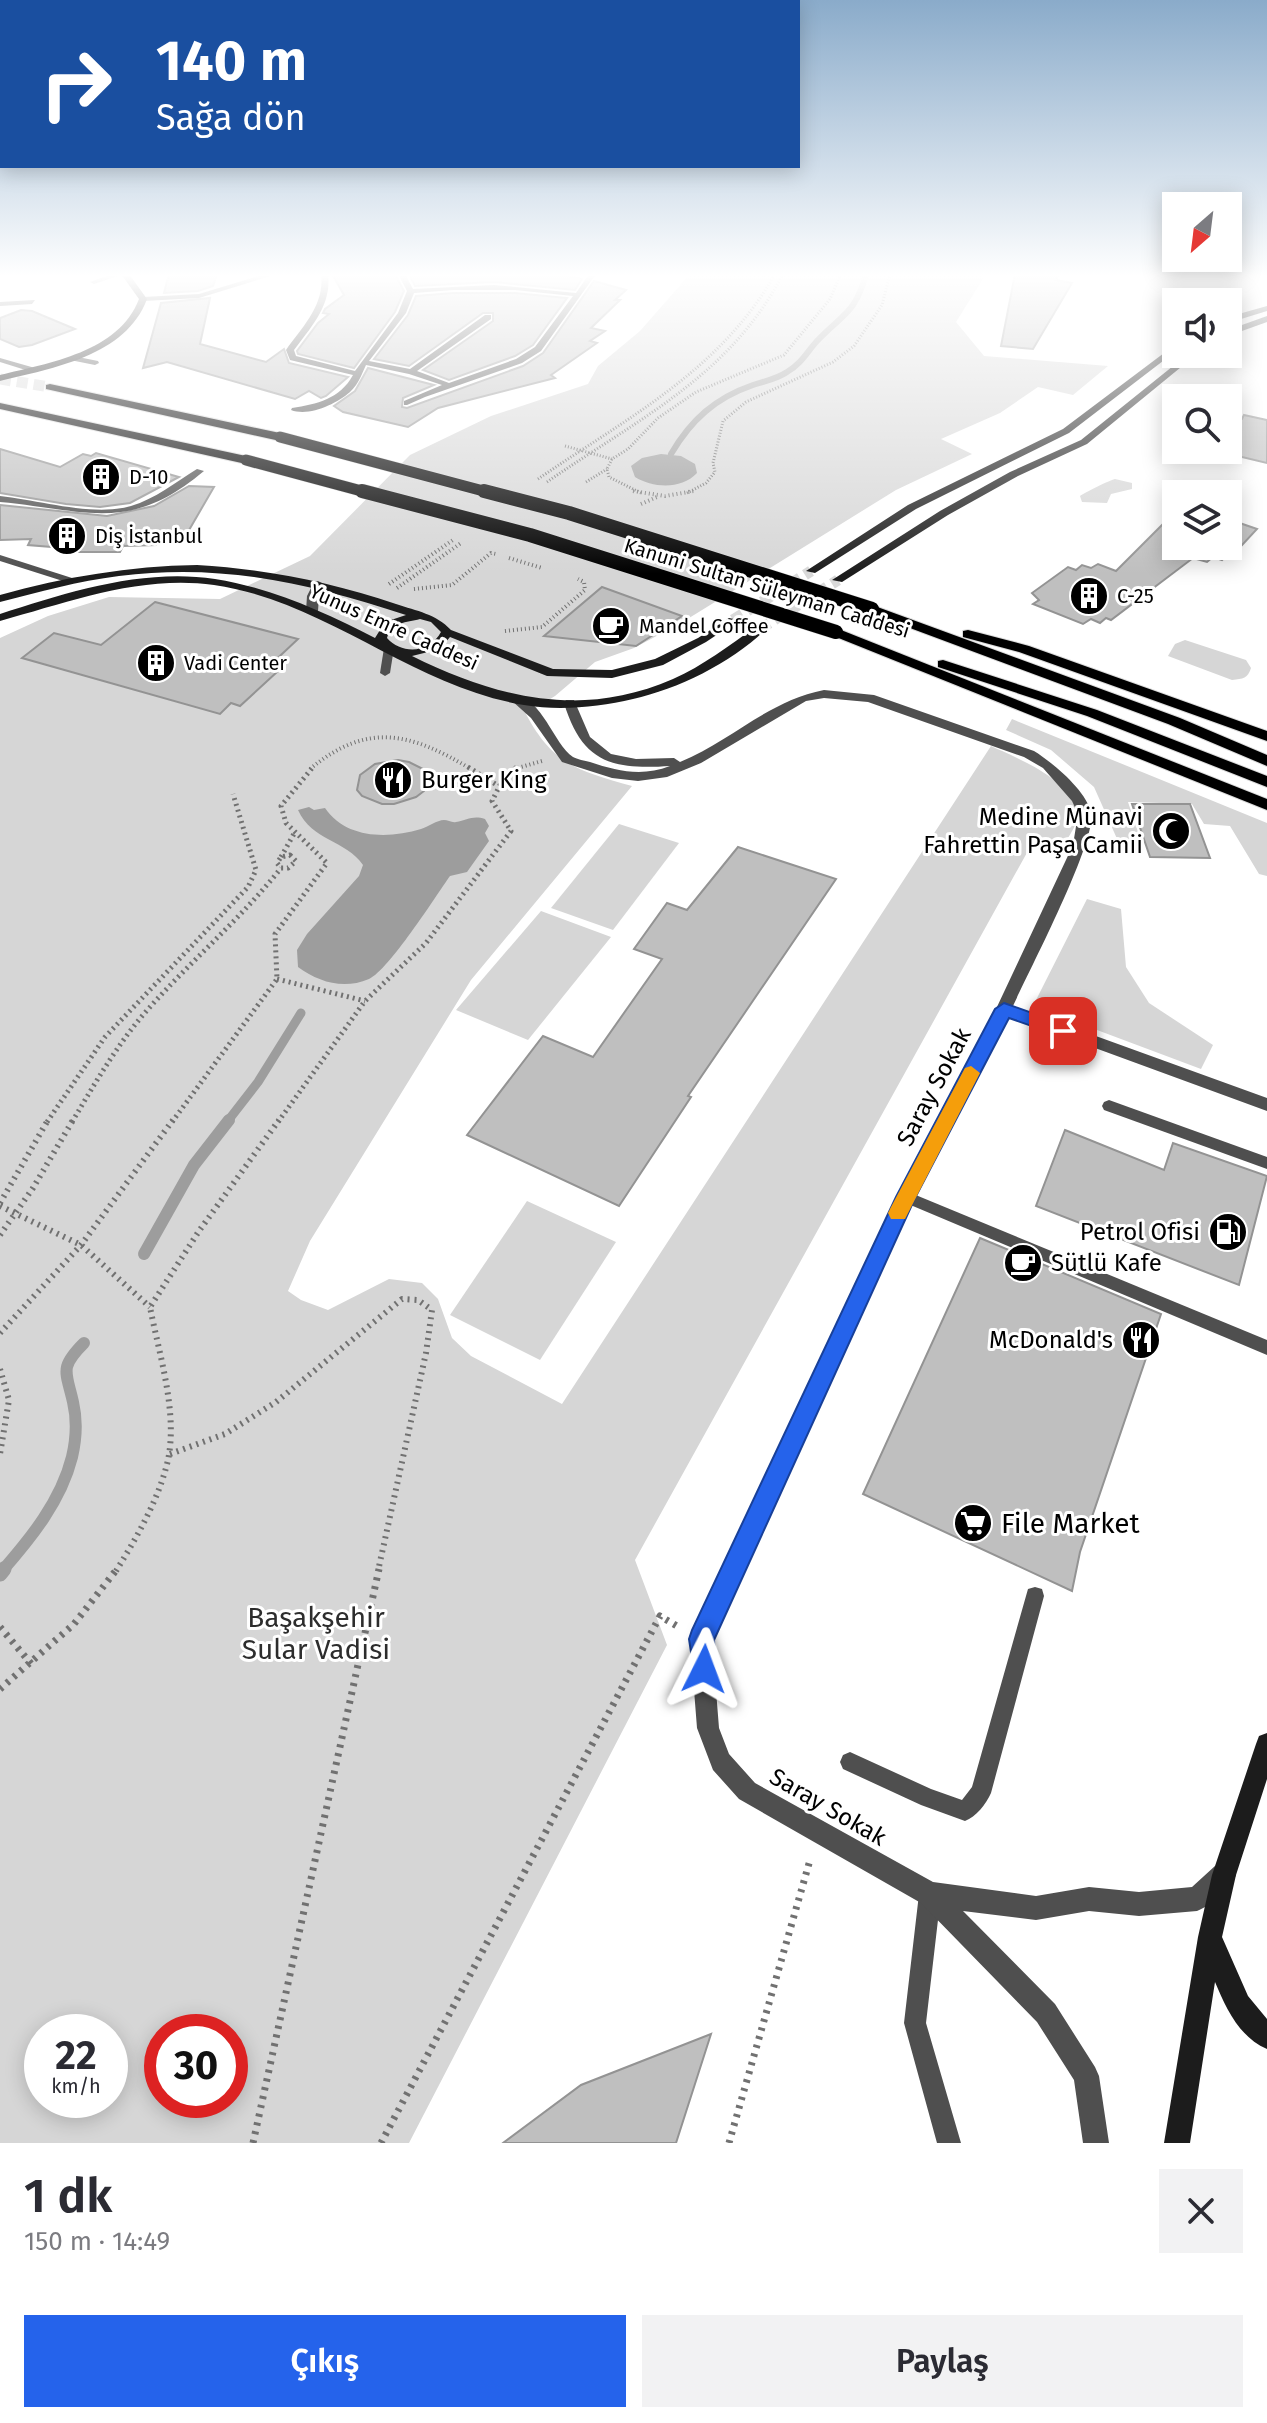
<!DOCTYPE html>
<html lang="tr">
<meta charset="utf-8">
<style>
:root{--surface:#fff;--page:#f2f2f3;--text:#2b2b33;--muted:#7c7c81;--accent:#2563eb}
body{margin:0;font-family:"Fira Sans",sans-serif;background:var(--page);color:var(--text);height:100vh;display:flex;flex-direction:column;font-size:30px;white-space:nowrap}
*{box-sizing:border-box;margin:0}
p{font-size:26px;color:var(--muted)}
.icon{flex:none;width:44px;height:44px;fill:none;stroke:currentColor;stroke-width:2;stroke-linecap:round;stroke-linejoin:round}
.map{position:relative;height:2143px;overflow:hidden}
.panel{display:flex;flex-direction:column;background:var(--surface);flex:1}
.panel>*{flex:none}
.guide{position:absolute;left:0px;top:0px;width:800px;height:168px;box-shadow:0 4px 20px #0003;background:#1a4fa0;color:#fff;overflow:hidden}
.needle{width:52px;rotate:208deg}
.tools{position:absolute;left:1162px;top:192px;display:grid;gap:16px}
.tools a{display:grid;place-items:center;width:80px;height:80px;border-radius:0px;background:var(--surface);box-shadow:0 4px 20px #0003;font-size:40px}
.speed{position:absolute;left:24px;top:2014px;display:flex;gap:16px;font-size:40px;font-weight:700;text-align:center}
.speed>*{display:grid;place-content:center;width:104px;height:104px;border-radius:50%;background:var(--surface);box-shadow:0 4px 20px #0003;line-height:1}
.speed small{font-size:20px;font-weight:400}
.speed .limit{border:12px solid #d22;background:#fff;color:#111}
.pin{position:absolute;display:grid;place-items:center;width:68px;height:68px;color:#fff;margin:-34px;border-radius:16px;box-shadow:0 4px 12px #0006}
.me{position:absolute;width:88px;margin:-44px;rotate:3deg;stroke-linejoin:round;filter:drop-shadow(0 0 6px #0008)}
.turn{display:flex;align-items:center;gap:28px;height:168px;padding:0 24px;font-size:36px}
.turn .icon{width:104px;height:104px;stroke-width:2.5}
.turn b{display:block;font-size:56px;line-height:68px}
.round{display:grid;place-items:center;flex:none;width:84px;height:84px;border-radius:0px;background:var(--page)}
.summary{display:flex;align-items:center;justify-content:space-between;height:136px;padding:0 24px}
h1{font-size:48px;font-weight:600;line-height:60px}
.action{display:flex;gap:16px;margin-top:auto;padding:16px 24px}
.action a{flex:1;height:92px;border-radius:0px;background:var(--accent);color:#fff;font-size:32px;font-weight:600;line-height:92px;text-align:center}
.action a+a{background:var(--page);color:var(--text)}
.map>svg:first-child{display:block}
</style>
<div class="map">
<svg width="1267" height="2143" viewBox="0 0 1267 2143">
<rect width="100%" height="100%" fill="#fff"/>
<g fill="#d6d6d6" fill-rule="evenodd">
<path d="M690,274H986L956,322L984,356L1108,366L1073,395L1038,387L1000,413L941,439L972,454L896,490L681,623L634,648L595,662L555,696L526,714C553,765 579,771 632,786L471,980L310,1241L288,1291L301,1300L328,1310L389,1279L422,1283L438,1299L452,1338L471,1356L562,1404L991,746C1017,758 1076,781 1077,816C1077,825 1071,832 1067,840H1034L635,1560L667,1645L409,2143H0V638L48,616L109,597L220,599L310,556L410,455L491,416L588,384L598,366L640,331ZM42,2032H110V2100H42ZM162,2032H230V2100H162Z"/>
<path d="M1115,479L1132,483V489L1111,494L1107,503L1082,502L1080,496C1082,494 1112,479 1115,479Z"/>
<path d="M1185,640L1246,660L1251,668C1248,678 1243,679 1232,680L1168,656L1175,644Z"/>
<path d="M1012,719L1267,823V876L1259,874L1230,826L1204,824L1192,804L1128,802L1143,847L1118,841L1094,787L1051,750L1006,730Z"/>
<path d="M619,824L679,843L613,930L551,908Z"/>
<path d="M1087,899L1121,909L1126,967L1149,1003L1213,1045L1201,1069L1033,1006Z"/>
<path d="M541,911L611,937L528,1040L456,1010Z"/>
<path d="M527,1201L616,1242L540,1360L450,1315Z"/>
</g>
<g fill="#9d9d9d">
<path d="M661,454L681,456L695,464L697,473C681,490 653,488 635,477L631,466L642,458Z"/>
<path d="M309,807L314,810L325,808C346,839 388,839 421,829C428,827 437,820 444,820C448,820 452,823 456,822C467,820 473,815 485,819L489,826L485,833L489,841L467,872L450,876C435,897 389,970 369,979C343,990 319,982 298,967L297,950L307,934L359,876L363,865C346,840 312,841 298,810Z"/>
</g>
<g fill="none" stroke-linecap="round" stroke-linejoin="round">
<path stroke="#9d9d9d" stroke-width="6" d="M671,454C691,420 715,398 753,385C765,381 777,379 787,372C801,364 807,352 817,341C842,314 855,315 866,274"/>
<path stroke="#9d9d9d" stroke-width="9" d="M227,1122L258,1082L301,1013"/>
<g stroke="#9d9d9d" stroke-width="12">
<path d="M144,1254L194,1165L229,1120"/>
<path d="M2,1571C31,1538 61,1501 72,1457C76,1440 77,1419 73,1402C66,1371 59,1368 84,1343"/>
</g>
<path stroke="#9d9d9d" stroke-width="15" d="M0,1574L4,1569"/>
</g>
<g fill="#bfbfbf" stroke="#939393" stroke-width="2">
<path d="M169,274H217L213,286L198,291L164,293Z"/>
<path d="M332,274H395L404,291L395,312L354,368L298,354L297,351L318,323L329,314L323,313L325,309L344,295Z"/>
<path d="M409,274H560L582,279L575,290L494,282L415,286Z"/>
<path d="M1015,274H1059L1056,280L1072,283L1033,349L1001,346Z"/>
<path d="M594,281L626,290L615,300H620L591,328L605,331L590,341L597,343L551,375L555,378L438,408L408,427L343,412L334,406L355,391L368,368L434,385L403,398L402,407L407,408L523,366L543,353Z"/>
<path d="M453,293H515L567,298L533,345L515,356L449,380L423,370L493,321V313H483L409,366L374,359L408,315L416,296Z"/>
<path d="M210,298L200,344L266,362L284,349L289,363L348,377L326,396L321,398L309,391L295,399L167,362L143,368L161,303Z"/>
<path d="M21,310L32,311L75,329L32,345L19,347L0,339V318Z"/>
<path d="M1244,415L1267,420V463L1217,451L1228,450V417L1242,419Z"/>
<path d="M0,449L60,467L83,454L91,456L96,453L179,477L130,503L100,507L66,504L0,493Z"/>
<path d="M189,486L214,487L185,537L159,538L156,545L123,546L120,552H75L77,549L28,545L31,539L0,540V505L107,516L154,506Z"/>
<path d="M1176,511V546H1228V519L1257,529L1231,557L1226,556L1222,560L1213,557L1207,562L1193,558L1111,620L1106,618L1100,623L1091,619L1083,624L1033,604L1039,600L1032,593L1068,567L1076,570L1082,565L1091,568L1098,564L1116,571Z"/>
<path d="M602,587L682,616L636,646L544,636Z"/>
<path d="M155,602L298,639L266,669L277,672L240,706L231,703L220,714L22,658L54,633L101,645Z"/>
<path d="M398,760L409,762L425,770L428,777L424,791L416,797L394,804H382L362,796L357,790L360,775L375,764Z"/>
<path d="M1132,804H1190L1210,858L1150,857Z"/>
<path d="M738,847L836,879L688,1096L691,1097L619,1206L467,1135L543,1036L593,1057L662,959L634,949L667,903L687,910Z"/>
<path d="M1065,1130L1164,1170L1173,1143L1267,1176L1239,1285L1036,1206Z"/>
<path d="M980,1238L1161,1314L1080,1552L1072,1591L863,1494Z"/>
<path d="M711,2034L676,2143H503L581,2085Z"/>
</g>
<g fill="none" stroke-linecap="round" stroke-linejoin="round">
<g stroke="#d9d9d9" stroke-width="11" stroke-dasharray="11 6" stroke-linecap="butt">
<path d="M733,620L811,571"/>
<path d="M760,629L838,580"/>
</g>
<path stroke="#d9d9d9" stroke-width="11" stroke-dasharray="11 6" stroke-linecap="butt" d="M0,379L50,387"/>
<defs>
<g id="primary">
<path d="M50,384L280,433L286,437L280,441L46,389V385Z"/>
<path d="M0,403L246,456L252,460L246,464L0,409Z"/>
<path d="M872,605L1180,718L1267,755V766L1168,724L867,612V606Z"/>
<path d="M836,628L1267,799V810L831,635L829,632Z"/>
<path d="M968,630L1029,646L1267,731V741L1019,652L963,637V631Z"/>
<path d="M943,660L1097,710L1267,776V787L1087,716L938,667V661Z"/>
</g>
</defs>
<use href="#primary" stroke="#dbdbdb" stroke-width="2"/>
<g stroke="#717171" stroke-width="3" stroke-dasharray="1 2" stroke-linecap="butt">
<path d="M565,446L612,459"/>
<path d="M538,479C627,418 720,371 775,274"/>
<path d="M547,482C638,419 730,376 783,274"/>
<path d="M586,482L607,469"/>
<path d="M641,493L609,477L607,469L612,459L628,449L658,418L696,392L784,355L830,299L841,274"/>
<path d="M687,493L706,483L715,472L713,463L723,421L746,402L833,362L854,346L882,305L890,274"/>
</g>
<g stroke="#717171" stroke-width="4" stroke-dasharray="1 3" stroke-linecap="butt">
<path d="M633,491L665,496L694,491"/>
<path d="M641,504L657,497"/>
<path d="M509,558L542,568"/>
<path d="M389,584L453,540"/>
<path d="M397,588L461,543"/>
<path d="M414,589L452,585L491,553L496,554"/>
<path d="M505,631L542,627L585,590L584,582L578,579"/>
<path d="M310,769C368,721 411,733 471,769"/>
<path d="M514,769L542,761"/>
</g>
<g stroke="#717171" stroke-width="5" stroke-dasharray="2 4" stroke-linecap="butt">
<path d="M468,767L497,785"/>
<path d="M290,855L296,861L288,868H281L277,863L281,857Z"/>
<path d="M281,857L295,832"/>
<path d="M277,979L365,1001"/>
<path d="M47,1122L105,1037L248,887L256,870L233,794"/>
<path d="M72,1122C94,1085 115,1048 143,1015C187,964 239,921 281,868"/>
<path d="M172,1122L277,979L275,934L327,863L286,823L281,806L313,767"/>
<path d="M278,1122L365,1001L426,943L511,831L492,801L504,777L517,767"/>
</g>
<g stroke="#717171" stroke-width="6" stroke-dasharray="2 5" stroke-linecap="butt">
<path d="M0,1203L48,1120"/>
<path d="M0,1206L81,1245L150,1307"/>
<path d="M0,1235L33,1188L73,1120"/>
<path d="M0,1333L81,1245L173,1120"/>
<path d="M0,1369L9,1400L0,1454"/>
<path d="M170,1454L225,1434L276,1402L402,1299L418,1300L432,1310L426,1353L378,1571"/>
<path d="M116,1571C137,1537 159,1499 168,1460C178,1412 159,1354 150,1307L199,1231L279,1120"/>
</g>
<g stroke="#717171" stroke-width="7" stroke-dasharray="3 6" stroke-linecap="butt">
<path d="M0,1627L33,1666"/>
<path d="M0,1689L74,1624L117,1569"/>
<path d="M253,2143L379,1569"/>
<path d="M381,2143L660,1616L677,1626"/>
<path d="M729,2143L810,1860"/>
</g>
<g fill="#4f4f4f" fill-rule="evenodd">
<path d="M112,274H124L94,284L90,282Z"/>
<path d="M265,274H277L199,298L143,301L139,299L143,297L199,294Z"/>
<path d="M321,274H328C332,305 311,327 294,350L296,356L355,371L398,313L407,291L398,274H405L413,289L494,285L576,293L589,274H596L541,351L522,363L425,397L407,405H404V401L442,385L409,374L366,365C362,373 359,384 350,392C336,404 309,417 291,410L292,408C317,404 340,399 353,375L290,360L286,350C303,326 325,305 321,274ZM453,290H515L573,296L535,347L516,359L449,383L417,371L491,319V315H485L410,369L369,361L406,313L414,293Z"/>
<path d="M35,300L32,304L0,306V302Z"/>
<path d="M73,356L98,361L99,363L95,365L70,360L69,358Z"/>
<path d="M0,358L35,368L36,370L32,372L0,362Z"/>
<path d="M197,469L204,471C129,534 87,510 0,502V496C39,500 93,517 131,506C155,499 176,482 197,469Z"/>
<path d="M0,555L72,578L74,580L66,582L0,561Z"/>
<path d="M389,645L394,648L390,673L385,676L380,673L384,648Z"/>
<path d="M1109,1100L1267,1157V1169L1104,1110L1102,1106L1104,1102Z"/>
<path d="M906,1191L1267,1340V1355L901,1201L898,1197L901,1193Z"/>
<path d="M1035,1587L1042,1589L1044,1596L991,1793C986,1804 976,1817 965,1821L921,1805L843,1769L840,1762L843,1755L850,1752L931,1789L962,1800L972,1787L1026,1596L1028,1589Z"/>
<path d="M930,1883L938,1886L941,1894L926,2023L961,2143H937L904,2023L919,1894L922,1886Z"/>
</g>
<g fill="#4f4f4f" fill-rule="evenodd">
<path d="M318,581L324,584L319,596L318,611L312,614L306,611L307,596L314,582Z"/>
<path d="M824,690L874,695L1034,751C1052,762 1087,791 1091,813C1097,841 1028,973 1013,1006L1267,1098V1111L1008,1016L914,1198L712,1640L719,1728L729,1754L755,1783L933,1882L1036,1896L1089,1887L1139,1892L1192,1887L1215,1866L1224,1863L1233,1866L1236,1875C1230,1890 1212,1905 1197,1911L1139,1916L1089,1911L1036,1920L963,1911L1055,2004L1095,2067L1099,2076L1109,2143H1083L1074,2080L1037,2022L921,1903L739,1799L713,1770L697,1728L690,1639L693,1631L897,1197L996,1009L1073,845L1078,814L1072,801L1043,768L1024,757L868,702L824,698L806,701L701,763L667,777L638,781L612,778L562,762L531,718L511,700L513,697C541,694 553,744 573,757C577,759 585,761 590,762C617,771 642,777 670,766C611,770 582,762 564,703L566,700H574L590,737L611,754L636,759L674,758L680,762C731,741 768,701 824,690Z"/>
</g>
<g fill="#1c1c1c" fill-rule="evenodd">
<path d="M121,274H129L147,299C126,356 53,368 0,381V375C49,363 119,352 139,299Z"/>
<path d="M1267,306V311L1228,323V317Z"/>
<path d="M1267,316V322L1228,336V330Z"/>
<path d="M1176,344V351L1069,433L916,509L815,573L806,571L908,505L1063,429Z"/>
<path d="M1188,354H1197L1087,444L1018,476L948,515L842,582L832,580L940,511L1010,472L1081,440Z"/>
<path d="M197,565C266,569 331,582 396,604C417,611 436,614 451,630L553,669L612,670L655,659L698,638L729,618L739,620L706,642L663,665L612,678L547,676L450,637L440,649L412,656C497,698 581,719 673,679C703,666 729,645 756,627L766,629C733,662 678,689 633,699C598,707 560,711 524,705C413,687 326,601 214,585C139,575 70,602 0,621V614C68,592 143,568 215,579C272,588 324,612 375,638L385,622L406,615C308,583 223,563 119,576C78,581 39,592 0,602V595C65,577 129,566 197,565ZM420,619L431,622L441,632C430,653 402,655 387,638C392,621 406,623 420,619Z"/>
<path d="M1267,1733V1779L1236,1875L1222,1937L1248,1996L1267,2019V2049C1239,2037 1226,2008 1215,1982L1190,2143H1164L1198,1937L1212,1875L1256,1744L1259,1736Z"/>
</g>
<use href="#primary" fill="#000" fill-rule="evenodd"/>
<defs>
<g id="primary-bridge-far1">
<path d="M280,437L491,493"/>
<path d="M246,460L369,493"/>
</g>
<g id="primary-bridge">
<path d="M362,491L530,535L836,632"/>
<path d="M484,491L569,513L872,609"/>
</g>
</defs>
<use href="#primary-bridge-far1" stroke="#dbdbdb" stroke-width="12" stroke-linecap="butt"/>
<use href="#primary-bridge" stroke="#dbdbdb" stroke-width="15" stroke-linecap="butt"/>
<use href="#primary-bridge-far1" stroke="#000" stroke-width="11"/>
<use href="#primary-bridge" stroke="#000" stroke-width="14"/>
</g>
<linearGradient id="sky" x2="0" y2="1"><stop stop-color="#8aabca"/><stop offset="0.48" stop-color="#fff"/><stop offset="1" stop-color="#fff" stop-opacity="0"/></linearGradient>
<rect width="1267" height="574" fill="url(#sky)"/>
<path fill="#2563eb" stroke="#184099" stroke-width="2" d="M1004,1003L1069,1026L1071,1031L1063,1037L1009,1018L915,1198L714,1640L716,1669L712,1678L704,1682L695,1678L689,1639L692,1630L896,1197L995,1009Z"/>
<path fill="#f59e0b" d="M971,1066L980,1073L905,1219H891L888,1213L891,1207L965,1068Z"/>
<defs>
<symbol id="building-disc" viewBox="-11 -11 22 22"><circle r="9.5" fill="#000" stroke="#fff"/><path d="M-4-6H4V6H1V3H-1V6H-4ZM-2.5-4.3h1.7v1.8h-1.7ZM.8-4.3h1.7v1.8H.8ZM-2.5-1h1.7V.8h-1.7ZM.8-1h1.7V.8H.8Z" fill="#fff"/></symbol>
<symbol id="cafe-disc" viewBox="-11 -11 22 22"><circle r="9.5" fill="#000" stroke="#fff"/><path d="M-5.5-4.5H6V0H3Q3 3.5 0 3.5H-2.5Q-5.5 3.5-5.5 0ZM3-3.2v2h1.7v-2ZM-6 4.5H4V6H-6Z" fill="#fff"/></symbol>
<symbol id="restaurant-disc" viewBox="-11 -11 22 22"><circle r="9.5" fill="#000" stroke="#fff"/><path d="M-5-6h1v4h1v-4h1v4h1v-4h1v5L-1.5 .5V6h-2V.5L-5-1ZM5-6V6H3V1.5H1.5Q1.5-4 5-6Z" fill="#fff"/></symbol>
<symbol id="mosque-disc" viewBox="-11 -11 22 22"><circle r="9.5" fill="#000" stroke="#fff"/><path d="M3.5-4.9A6 6 0 1 0 3.5 4.9A5 5 0 1 1 3.5-4.9Z" fill="#fff"/></symbol>
<symbol id="fuel-disc" viewBox="-11 -11 22 22"><circle r="9.5" fill="#000" stroke="#fff"/><path d="M-5.5-6h7V0h2V4h1.3V-2.5L3-4.5l.8-.8L6-3V5H2.5V1h-1V6h-7ZM-4.2-4.7v3.2H.2V-4.7Z" fill="#fff"/></symbol>
<symbol id="supermarket-disc" viewBox="-11 -11 22 22"><circle r="9.5" fill="#000" stroke="#fff"/><path d="M-6-5.5h2.5l.6 2H6L4.5 2H-2.5L-4.4-4H-6ZM-1.5 3.2a1.3 1.3 0 1 0 .1 0ZM3 3.2a1.3 1.3 0 1 0 .1 0Z" fill="#fff"/></symbol>
</defs>
<g fill-rule="evenodd">
<use href="#building-disc" x="79" y="455" width="44" height="44"/>
<use href="#building-disc" x="45" y="514" width="44" height="44"/>
<use href="#building-disc" x="1067" y="574" width="44" height="44"/>
<use href="#cafe-disc" x="589" y="604" width="44" height="44"/>
<use href="#building-disc" x="134" y="641" width="44" height="44"/>
<use href="#restaurant-disc" x="371" y="758" width="44" height="44"/>
<use href="#mosque-disc" x="1149" y="809" width="44" height="44"/>
<use href="#fuel-disc" x="1206" y="1210" width="44" height="44"/>
<use href="#cafe-disc" x="1001" y="1241" width="44" height="44"/>
<use href="#restaurant-disc" x="1119" y="1318" width="44" height="44"/>
<use href="#supermarket-disc" x="951" y="1501" width="44" height="44"/>
</g>
<g text-anchor="middle" dominant-baseline="central" stroke-width="6" stroke-linejoin="round" paint-order="stroke">
<g font-size="20" fill="#000" stroke="#fff" text-anchor="start">
<text x="129" y="477">D-10</text>
<text x="95" y="536">Diş İstanbul</text>
<text x="1117" y="596">C-25</text>
<text x="639" y="626">Mandel Coffee</text>
<text x="184" y="663">Vadi Center</text>
</g>
<g font-size="20" fill="#000" stroke="#fff">
<text transform="translate(767 588) rotate(17)">Kanuni Sultan Süleyman Caddesi</text>
<text transform="translate(394 627) rotate(24)">Yunus Emre Caddesi</text>
</g>
<g font-size="24" fill="#000" stroke="#fff" text-anchor="end">
<text x="421" y="780" text-anchor="start">Burger King</text>
<text x="1143" y="817">Medine Münavi<tspan x="1143" dy="28">Fahrettin Paşa Camii</tspan></text>
<text x="1200" y="1232">Petrol Ofisi</text>
<text x="1051" y="1263" text-anchor="start">Sütlü Kafe</text>
<text x="1113" y="1340">McDonald's</text>
</g>
<g font-size="24" fill="#000" stroke="#fff">
<text transform="translate(934 1087) rotate(-62)">Saray Sokak</text>
<text transform="translate(828 1807) rotate(30)">Saray Sokak</text>
</g>
<g font-size="28" fill="#000" stroke="#fff" text-anchor="start">
<text x="1001" y="1523">File Market</text>
</g>
<g font-size="28" fill="#2d2d2d" stroke="#fff">
<text x="316" y="1617">Başakşehir<tspan x="316" dy="32">Sular Vadisi</tspan></text>
</g>
</g>
</svg>
<div class="tools">
<a><svg class="needle" viewBox="-14 -14 28 28"><path d="M0-13l5 13h-10z" fill="#e53935"/><path d="M0 13l5-13h-10z" fill="#7c7c81"/></svg></a>
<a><svg class="icon" aria-label="sound" viewBox="0 0 24 24"><path d="M4 9h4l5-4v14l-5-4H4zM17 9q2 3 0 6"/></svg></a>
<a><svg class="icon" aria-label="search" viewBox="0 0 24 24"><circle cx="10" cy="10" r="6"/><path d="M15 15l6 6"/></svg></a>
<a><svg class="icon" aria-label="layers" viewBox="0 0 24 24"><path d="M12 4l9 5-9 5-9-5zM3 14l9 5 9-5"/></svg></a>
</div>
<div class="speed"><div>22<small>km/h</small></div><div class="limit">30</div></div>
<div class="pin" style="left:1063px;top:1031px;background:#d93025"><svg class="icon" aria-label="arrive" viewBox="0 0 24 24"><path d="M6 21V4h12l-3 4 3 4H6"/></svg></div>
<svg class="me" style="left:704px;top:1669px" viewBox="-20 -20 40 40"><path d="M0-17L14 15 0 8-14 15z" fill="#2563eb" stroke="#fff" stroke-width="4"/></svg>
<div class="guide">
<div class="turn"><svg class="icon" aria-label="right" viewBox="0 0 24 24"><path d="M7 20v-9h11M14 6l5 5-5 5"/></svg><div><b>140 m</b>Sağa dön</div></div>
</div>
</div>
<section class="panel">
<div class="summary"><div><h1>1 dk</h1><p>150 m · 14:49</p></div><a class="round"><svg class="icon" aria-label="close" viewBox="0 0 24 24"><path d="M6 6l12 12M18 6L6 18"/></svg></a></div>
<div class="action"><a>Çıkış</a><a>Paylaş</a></div>
</section>
